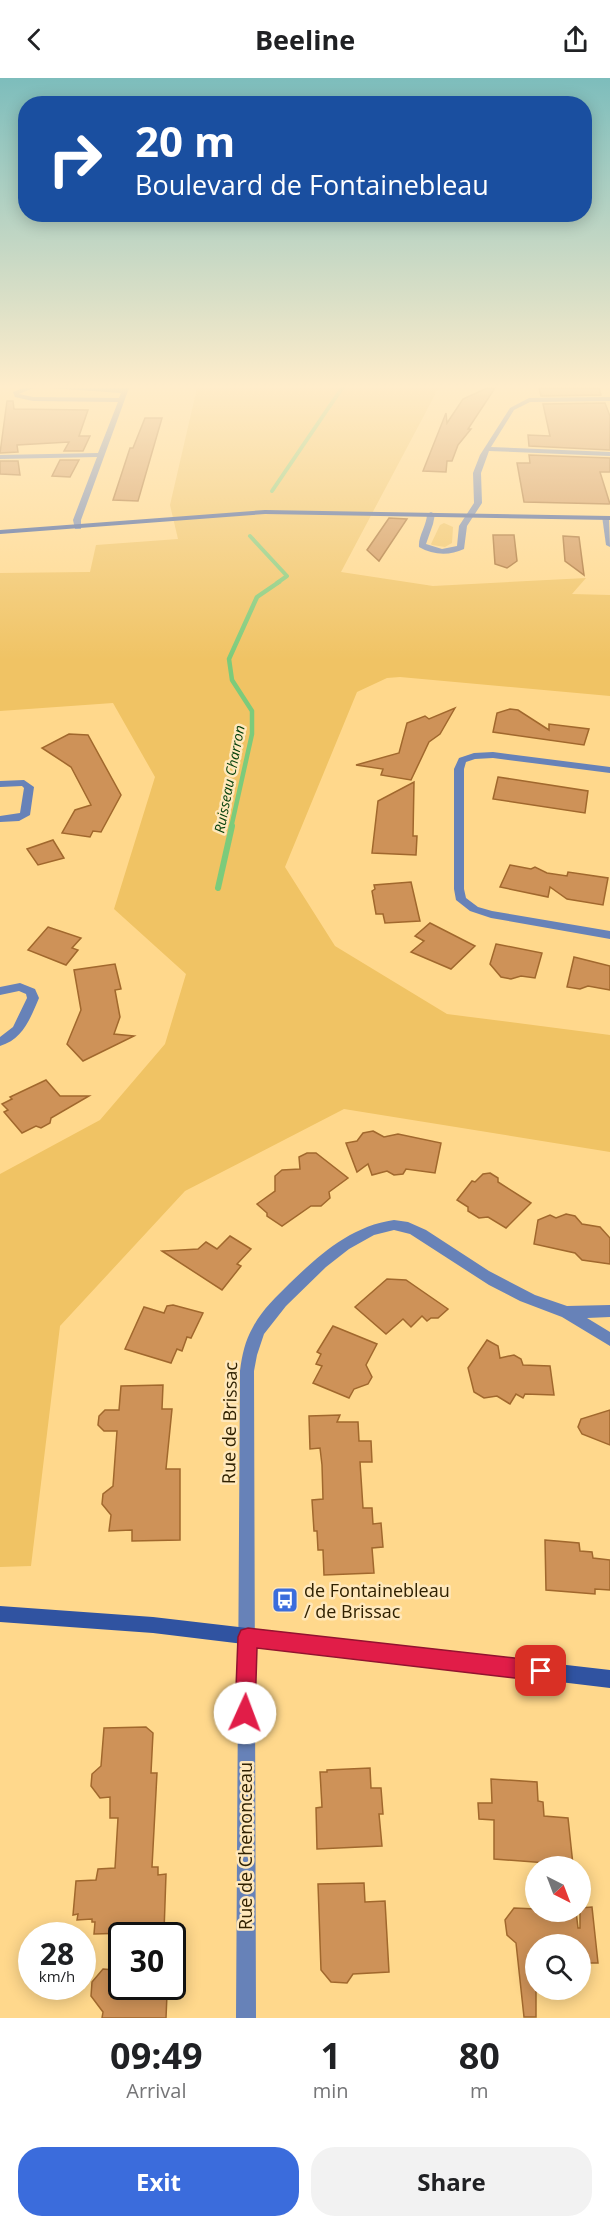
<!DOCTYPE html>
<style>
:root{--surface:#fff;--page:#f2f2f2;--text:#202124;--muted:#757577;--accent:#3b6cdc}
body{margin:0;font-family:"Open Sans",sans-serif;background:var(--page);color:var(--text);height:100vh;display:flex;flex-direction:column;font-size:22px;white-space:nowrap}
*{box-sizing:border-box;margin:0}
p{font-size:20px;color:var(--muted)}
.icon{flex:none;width:33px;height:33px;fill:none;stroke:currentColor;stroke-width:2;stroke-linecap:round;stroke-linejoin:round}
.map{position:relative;height:1940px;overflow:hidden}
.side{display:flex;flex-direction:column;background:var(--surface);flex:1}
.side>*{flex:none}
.hud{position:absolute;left:18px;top:18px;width:574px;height:126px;border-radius:24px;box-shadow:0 3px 15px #0003;background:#1a4fa0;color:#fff;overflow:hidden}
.needle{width:39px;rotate:138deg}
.fabs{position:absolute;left:525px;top:1778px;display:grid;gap:12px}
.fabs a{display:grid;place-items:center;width:66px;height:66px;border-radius:50%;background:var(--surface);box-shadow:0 3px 15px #0003;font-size:30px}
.speed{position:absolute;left:18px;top:1844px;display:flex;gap:12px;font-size:30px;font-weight:700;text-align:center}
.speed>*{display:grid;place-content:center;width:78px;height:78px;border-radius:50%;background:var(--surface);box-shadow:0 3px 15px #0003;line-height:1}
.speed small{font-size:15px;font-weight:400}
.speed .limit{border:3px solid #111;border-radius:9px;background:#fff;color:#111}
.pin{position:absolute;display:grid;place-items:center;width:51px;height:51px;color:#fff;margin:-26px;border-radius:12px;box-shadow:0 3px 9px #0006}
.me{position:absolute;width:66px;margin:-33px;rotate:2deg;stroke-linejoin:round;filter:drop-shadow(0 0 4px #0008)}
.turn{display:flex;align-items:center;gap:21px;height:126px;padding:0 18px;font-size:27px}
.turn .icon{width:78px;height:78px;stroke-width:2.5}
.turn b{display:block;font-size:42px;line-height:51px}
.eta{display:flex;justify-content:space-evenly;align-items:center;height:102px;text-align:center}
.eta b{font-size:36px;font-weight:700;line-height:42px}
.primary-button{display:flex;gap:12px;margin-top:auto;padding:12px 18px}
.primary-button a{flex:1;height:69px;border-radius:24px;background:var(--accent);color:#fff;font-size:24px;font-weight:700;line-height:69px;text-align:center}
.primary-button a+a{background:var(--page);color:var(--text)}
header{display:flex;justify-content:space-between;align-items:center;height:78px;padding:0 18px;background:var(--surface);font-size:27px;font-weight:700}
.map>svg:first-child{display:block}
</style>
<header><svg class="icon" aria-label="back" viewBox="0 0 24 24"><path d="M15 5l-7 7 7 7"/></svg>Beeline<svg class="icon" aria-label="share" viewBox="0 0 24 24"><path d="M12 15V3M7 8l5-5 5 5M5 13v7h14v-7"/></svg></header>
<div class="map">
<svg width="610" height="1940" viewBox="0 0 610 1940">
<rect width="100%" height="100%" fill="#ffd88c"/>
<g fill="#f0c364">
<path d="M197,310H440L437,313L341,494L433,508L586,500L572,516L610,517V618L400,599L387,600L357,614L285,789L335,868L447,936L610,957V1074L344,1031L185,1113L60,1248L31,1488L0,1489V1096L100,1042L165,966L186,896L114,831L155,699L113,625L0,633V495L90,494L96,467L178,461L170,427Z"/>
<path d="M444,445L453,449L452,465L445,469L432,467L431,466L440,447Z"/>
</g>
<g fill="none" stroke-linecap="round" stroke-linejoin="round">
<g stroke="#7ccb7b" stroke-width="4">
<path d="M272,413L342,310"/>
<path d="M250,458L287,498L277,505"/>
</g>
<path stroke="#7ccb7b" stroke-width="4.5" d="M231,750L252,656V633L232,602L229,581L257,519L279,504"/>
<path stroke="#7ccb7b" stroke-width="6" d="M218,810L232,748"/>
</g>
<g fill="#ce9258" stroke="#a1682d" stroke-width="1.5">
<path d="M487,310H495L468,351H471L458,367L452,383H447L446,394L423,393L446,335L447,345L463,321Z"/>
<path d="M539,310H599L601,317L541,318Z"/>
<path d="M7,323H13L14,331L88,332L79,358H90L83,373H64L69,364L17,367L18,374L0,375Z"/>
<path d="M605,325L610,338V372L529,368L528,357L550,358L543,326Z"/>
<path d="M145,340H162L138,423L113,422L130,370H133Z"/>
<path d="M529,377L610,380V394H600L610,426L524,424L517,385H530Z"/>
<path d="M60,382H79L70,399L52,398Z"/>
<path d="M0,383H18L20,397L0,396Z"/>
<path d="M389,440L407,441L379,483L367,472Z"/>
<path d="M493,457H514L517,483L507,490L495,486Z"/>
<path d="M563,458L579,459L584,497L565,483Z"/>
<path d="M455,630L440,656L429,664L411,702L381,697L383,691L356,687L399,675L407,645L425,638L429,641Z"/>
<path d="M510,631L518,632L549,652V646L589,651L584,667L493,654L497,635Z"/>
<path d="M69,656L88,657L121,717L101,754L93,753L90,759L62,755L75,732L91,727L71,689L42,670Z"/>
<path d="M498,699L588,713L585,735L493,721Z"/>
<path d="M414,704L413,758H417L416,777L372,775L378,723Z"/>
<path d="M53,762L64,780L38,787L27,771Z"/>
<path d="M510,787L531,791L535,789L547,795L567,798L568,794L608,800L603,827L567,821L550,809L548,819L500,809Z"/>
<path d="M411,804L420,843L385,845L383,836H376L372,813L375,811L374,807Z"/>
<path d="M430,845L475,868L451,891L411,874L424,863L415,858Z"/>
<path d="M48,849L81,860L72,870L78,872L66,887L28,872Z"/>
<path d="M496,866L542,875L535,900L521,898L511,901L501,899L490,886Z"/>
<path d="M574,879L610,888V912L588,908L580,911L567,909Z"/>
<path d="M115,886L121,911L115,912L120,939L114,956L134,958L83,983L67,966L81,932L74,892Z"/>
<path d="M46,1002L60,1018H89L51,1040L50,1045L41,1050L36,1048L22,1055L4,1034L8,1032L2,1026L12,1021L10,1019Z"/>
<path d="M373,1053L384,1059L398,1056L441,1065L435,1095L406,1091L403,1096L394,1097L387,1093L372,1097L368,1086L357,1094L346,1065L357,1063L363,1055Z"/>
<path d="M307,1075H316L348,1100L329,1114L330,1120L321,1128H311L282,1148L267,1138V1135L257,1126L275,1113V1098L282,1092L300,1091L299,1079Z"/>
<path d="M490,1095L498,1100V1104L531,1125L506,1150L488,1139L479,1140L468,1133V1129L457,1122L472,1103L475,1104L483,1096Z"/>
<path d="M566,1136L575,1138L582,1146L600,1149L610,1160V1186L582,1182L575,1175L534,1166L538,1142L550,1137L556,1140Z"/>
<path d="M230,1158L251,1171L237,1186L241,1188L222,1212L162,1173L198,1171L206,1164L217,1171Z"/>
<path d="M387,1201L406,1202L448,1231L438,1240H431L427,1243L422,1238L411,1249L403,1241L386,1256L355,1229Z"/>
<path d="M173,1227L203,1235L191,1260L187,1259L182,1273L177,1271L171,1285L125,1271L144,1229L164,1235L167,1228Z"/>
<path d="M333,1248L377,1266L366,1287L372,1299L368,1306L354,1311L349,1320L313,1305L322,1288L316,1286L321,1276L317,1274Z"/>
<path d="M487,1262L498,1268L500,1280L514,1277L521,1281L523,1287L550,1288L554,1317L525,1316L523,1320L516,1316L510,1326L497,1318L484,1320L474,1314L468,1290Z"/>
<path d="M163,1307L162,1331H172L166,1391H180V1462L132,1463V1452L109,1453L111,1437L102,1426L103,1416L113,1408L117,1353H104L98,1347L99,1338L105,1332H119L121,1308Z"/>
<path d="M610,1332V1367L582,1356L578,1349L581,1341Z"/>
<path d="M340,1337L337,1344H358L359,1363H371L372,1384H360L363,1430H372L373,1446L381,1445L383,1469L372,1470L374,1495L324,1497L323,1472H318L317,1453H314L312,1422L323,1421L322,1387L320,1370L310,1371L309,1338Z"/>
<path d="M545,1462L579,1465L580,1473L592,1474L593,1480L610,1482V1512L595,1511V1516L546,1512Z"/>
<path d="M146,1649L153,1655L151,1695H157L152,1789H158V1797L166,1796L164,1854L94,1856L95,1844H92V1841L77,1842L78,1836L73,1837L76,1803L96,1802L98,1791L115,1790L118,1740H110V1719L100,1720L91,1708L92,1696L101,1688L104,1650Z"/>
<path d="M370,1690L371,1710H381L383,1736H379L382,1768L317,1771L316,1730L322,1729L320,1694H327V1692Z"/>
<path d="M491,1701L537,1704L538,1723L543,1724L544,1738L568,1740L573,1787L494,1781V1742L479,1741L478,1725H492Z"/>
<path d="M364,1805L365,1824L385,1823L389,1894L353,1896L347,1905L331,1904L321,1892L318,1806Z"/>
<path d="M592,1829L598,1885H580V1866H536V1939H524L516,1865L507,1857L505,1842L514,1830L536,1831V1833H576L578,1850H580V1830Z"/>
<path d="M103,1891L115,1892L122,1898V1908L163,1909V1916H167L166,1940H102L103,1934L91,1918L92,1904Z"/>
</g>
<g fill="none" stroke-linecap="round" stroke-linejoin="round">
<g fill="#6782b8" fill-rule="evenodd">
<path d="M23,310H33L19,316L33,319L119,320L121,315L52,310H129L81,442V451H75L73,442L97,379L0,381V377L98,375L118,324L33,323L15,319L13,314Z"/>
<path d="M610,319V323L530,324L514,332L491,369L610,374V378L489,373L481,395L482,425L467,448L464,471C449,478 433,477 419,469C418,458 427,447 427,436L431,434L435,436L433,446L426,466L442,471L457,468L459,448L474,425L473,395L480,377L510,330L529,320Z"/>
<path d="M602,438L609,440L610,469L606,467Z"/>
<path d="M493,674L610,689V695L493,680L475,681L466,684L464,691V811L466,820L478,829L492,833L610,853V861L491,840L470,833L456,822L454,811V691L459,680L474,675Z"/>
<path d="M24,702L34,709L30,737L19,743L0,744V738L20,735L24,710L22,708L0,709V703Z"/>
<path d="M20,905L35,911L39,920C30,941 23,961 0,968V959L13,949L27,920L26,916L19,913L0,917V909Z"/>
<path d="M394,1142L408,1144L426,1152L489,1193L535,1217L567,1228L610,1227V1239L587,1240L610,1254V1268L562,1239L520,1223L489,1207L410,1156L394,1152L374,1157L349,1171L326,1189L286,1228L264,1256L257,1277L254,1293L256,1940H236L240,1293C242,1277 245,1263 253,1249C262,1232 276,1219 289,1206C319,1177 351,1148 394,1142Z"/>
</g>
<g fill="#3053a1" fill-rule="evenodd">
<path d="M265,432L610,438V442L265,436L0,456V452Z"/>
<path d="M0,1528L153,1539L610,1592V1610L153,1555L0,1544Z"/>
</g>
</g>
<linearGradient id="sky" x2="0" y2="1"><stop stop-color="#7dbdbc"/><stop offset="0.53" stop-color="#ffedcb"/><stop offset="1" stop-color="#ffedcb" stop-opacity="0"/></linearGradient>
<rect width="610" height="582" fill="url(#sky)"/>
<path fill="#e11d48" stroke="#92132f" stroke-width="1.5" d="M248,1550L541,1583L548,1586L551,1593L548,1600L541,1603L257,1570L255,1635L252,1642L245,1645L238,1642L235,1635L238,1559L241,1552Z"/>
<defs>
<symbol id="bus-square" viewBox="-11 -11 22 22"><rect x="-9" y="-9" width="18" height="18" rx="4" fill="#3b6cdc" stroke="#ffe8bc"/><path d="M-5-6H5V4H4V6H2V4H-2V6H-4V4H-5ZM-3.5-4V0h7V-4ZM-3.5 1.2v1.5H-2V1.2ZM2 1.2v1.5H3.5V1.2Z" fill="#fff"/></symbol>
</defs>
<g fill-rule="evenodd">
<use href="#bus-square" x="270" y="1507" width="30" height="30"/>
</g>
<g text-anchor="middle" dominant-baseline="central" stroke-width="5" stroke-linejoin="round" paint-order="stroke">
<g font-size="14" font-style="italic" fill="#06400b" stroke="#ffe8bc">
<text transform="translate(229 701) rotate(-79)">Ruisseau Charron</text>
</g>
<g font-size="18" fill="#302101" stroke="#ffe8bc">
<text transform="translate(229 1345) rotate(-89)">Rue de Brissac</text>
<text transform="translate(245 1768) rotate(-90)">Rue de Chenonceau</text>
</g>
<g font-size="18" fill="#302101" stroke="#ffe8bc" text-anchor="start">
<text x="304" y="1512">de Fontainebleau<tspan x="304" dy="21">/ de Brissac</tspan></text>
</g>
</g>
</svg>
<div class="fabs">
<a><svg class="needle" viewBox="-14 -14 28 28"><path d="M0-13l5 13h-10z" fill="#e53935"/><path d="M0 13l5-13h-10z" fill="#757577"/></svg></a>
<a><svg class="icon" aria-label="search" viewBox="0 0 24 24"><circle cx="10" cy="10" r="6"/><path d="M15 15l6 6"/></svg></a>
</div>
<div class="speed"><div>28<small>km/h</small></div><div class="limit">30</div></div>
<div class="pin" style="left:541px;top:1593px;background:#d93025"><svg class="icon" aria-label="arrive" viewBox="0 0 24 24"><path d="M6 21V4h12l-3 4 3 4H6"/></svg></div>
<svg class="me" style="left:245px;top:1635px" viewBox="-20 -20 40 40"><circle r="19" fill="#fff"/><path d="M0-13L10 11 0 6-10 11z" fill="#e11d48"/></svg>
<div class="hud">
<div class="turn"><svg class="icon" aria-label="right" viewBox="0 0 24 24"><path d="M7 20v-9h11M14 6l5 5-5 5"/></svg><div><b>20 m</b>Boulevard de Fontainebleau</div></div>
</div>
</div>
<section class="side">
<div class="eta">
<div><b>09:49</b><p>Arrival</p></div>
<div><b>1</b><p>min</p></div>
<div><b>80</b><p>m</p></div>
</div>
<div class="primary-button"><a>Exit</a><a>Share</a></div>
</section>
